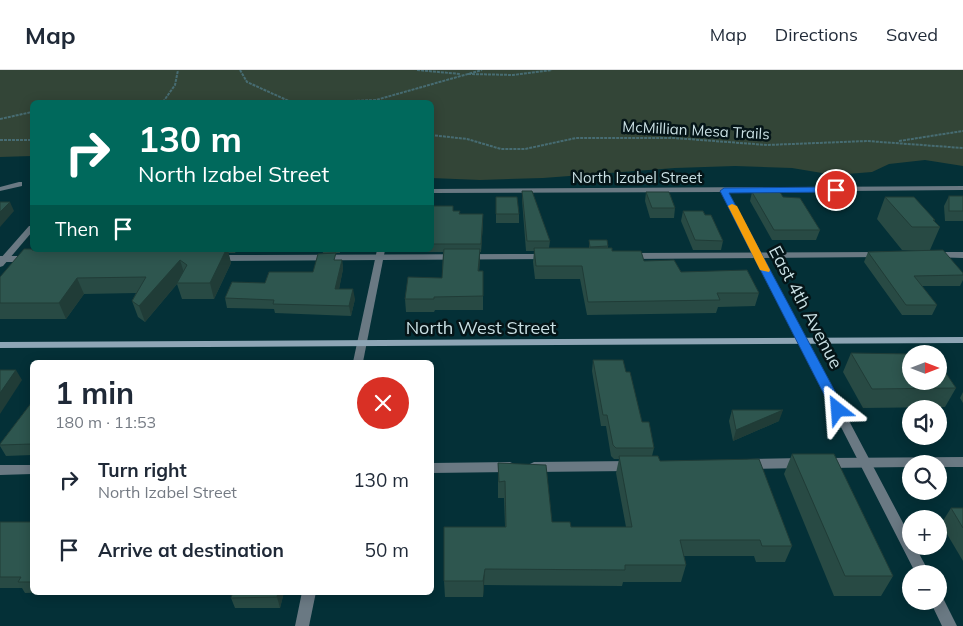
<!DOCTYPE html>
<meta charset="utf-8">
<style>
:root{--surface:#fff;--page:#f6f6f7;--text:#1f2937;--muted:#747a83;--line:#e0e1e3}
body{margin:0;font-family:Mulish,sans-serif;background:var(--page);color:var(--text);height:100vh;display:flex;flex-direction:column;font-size:19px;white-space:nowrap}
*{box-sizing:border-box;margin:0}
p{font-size:16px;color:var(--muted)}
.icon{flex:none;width:28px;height:28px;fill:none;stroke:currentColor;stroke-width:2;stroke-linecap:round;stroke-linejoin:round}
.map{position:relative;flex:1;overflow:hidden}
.side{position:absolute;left:30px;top:290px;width:404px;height:235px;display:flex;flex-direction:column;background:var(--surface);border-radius:8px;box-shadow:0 2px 12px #0003}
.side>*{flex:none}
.top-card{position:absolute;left:30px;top:30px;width:404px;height:152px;border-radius:8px;box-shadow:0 2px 12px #0003;background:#00695c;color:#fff;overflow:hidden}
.needle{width:32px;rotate:90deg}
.fabs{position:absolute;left:902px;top:275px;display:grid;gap:10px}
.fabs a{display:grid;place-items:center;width:45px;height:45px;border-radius:50%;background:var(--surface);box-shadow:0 2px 12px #0003;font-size:25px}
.pin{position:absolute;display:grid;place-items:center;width:42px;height:42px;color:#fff;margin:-21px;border:2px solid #fff;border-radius:50%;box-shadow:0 1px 5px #0007}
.me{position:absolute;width:55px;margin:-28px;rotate:332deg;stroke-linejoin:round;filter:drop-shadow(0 0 4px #0008)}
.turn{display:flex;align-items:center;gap:18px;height:105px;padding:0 25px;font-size:22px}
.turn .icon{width:65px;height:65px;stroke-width:2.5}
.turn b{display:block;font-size:35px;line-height:42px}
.then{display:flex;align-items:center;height:48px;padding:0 25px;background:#0003;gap:10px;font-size:19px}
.round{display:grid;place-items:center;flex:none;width:52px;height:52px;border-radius:26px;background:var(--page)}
.head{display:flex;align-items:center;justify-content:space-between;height:85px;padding:0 25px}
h1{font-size:30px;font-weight:700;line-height:38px}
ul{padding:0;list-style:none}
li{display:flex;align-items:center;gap:15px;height:70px;padding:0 25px}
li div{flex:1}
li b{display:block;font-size:19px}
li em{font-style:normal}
header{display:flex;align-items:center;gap:30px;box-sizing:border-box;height:70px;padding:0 25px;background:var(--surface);border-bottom:1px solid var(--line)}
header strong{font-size:24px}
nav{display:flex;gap:28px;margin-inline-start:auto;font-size:18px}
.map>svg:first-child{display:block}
</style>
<header>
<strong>Map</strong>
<nav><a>Map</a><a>Directions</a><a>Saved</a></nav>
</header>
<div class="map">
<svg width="963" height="556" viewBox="0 0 963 556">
<rect width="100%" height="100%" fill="#043037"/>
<path fill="#334537" d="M0,0H963V96L925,90L889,94L872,102L834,105L792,98L735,96L675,98L543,108L480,110L431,108V32H32V86L0,87Z"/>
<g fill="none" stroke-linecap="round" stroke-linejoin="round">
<g stroke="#476c72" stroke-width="2" stroke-dasharray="3 1" stroke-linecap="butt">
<path d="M240,0L247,12L291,32"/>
<path d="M417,0L460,4"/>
<path d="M468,4L513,5L552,0"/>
<path d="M163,32L175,15L178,0"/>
<path d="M329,32L376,30L482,0"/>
<path d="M0,49L32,42"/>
<path d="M431,65L467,69L501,79H525L576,68H674L767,75L867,71L963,78"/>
<path d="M0,70H32"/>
<path d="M899,71L963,61"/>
</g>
<g fill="#6a7983" fill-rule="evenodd">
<path d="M880,182L884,185L883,187L629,189L625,186L629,183Z"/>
<path d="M934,182H963V188L931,187L930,185Z"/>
<path d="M547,184L550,185V189L217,191L213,188L217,185Z"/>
<path d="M0,186H30L34,189L30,192H0Z"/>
<path d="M963,387V397H939V394H911V397L827,398L823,396L821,393L823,390L827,388Z"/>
<path d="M802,388L806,390L808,393L806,396L802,398L749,399L745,397L743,394L745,391L749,389Z"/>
<path d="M630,391L634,393L636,396L634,399L630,401L534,402L530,400L528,397L530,394L534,392Z"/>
<path d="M510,392L514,394L516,397L514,400L510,402L431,403V393Z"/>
<path d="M0,395H32V404L0,405Z"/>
</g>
<g fill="#6a7983" fill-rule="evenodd">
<path d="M19,112H22V116L0,121V117Z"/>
<path d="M963,116V120L728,122L911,468V476H915L930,504H916L721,122L431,123V119Z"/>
<path d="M29,156H32V162L3,196L0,197V189Z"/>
<path d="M377,180H385L363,292H353Z"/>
<path d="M302,522H316L309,556H295Z"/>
<path d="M939,525L942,526L957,556H942L930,531H939Z"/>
</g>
<path fill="#8ea5b5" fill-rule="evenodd" d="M963,267V273L0,278V272Z"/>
</g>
<g fill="#284a44">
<path d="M522,121L550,171L549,178H589V170L608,176V178L612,181L681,202L759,223L755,236L718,237L716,243L587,245L580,209H535L533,192L534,181H526L522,130Z"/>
<path d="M646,122L675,138L674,148H650L645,131Z"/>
<path d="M752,122L783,127L820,160L816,170H772L750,131Z"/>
<path d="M949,126H963V151H945L944,136Z"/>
<path d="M496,127L519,144V153H496Z"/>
<path d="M885,127L935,150L934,151L940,157L930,180L963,203V210L960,216H922L937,235L932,245H902L864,192L868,182L928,180H902L877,149Z"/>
<path d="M431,136H453V141L483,152L481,182H480L479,201H483V240H435L434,242H406L405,229L442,208L443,182H424V180H431Z"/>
<path d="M683,141L723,171L721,180H693L681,151Z"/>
<path d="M32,180H237L235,183H228L231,193L214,229H182L177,214L145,252L138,247L132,231L136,223L84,224L66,249H0V207Z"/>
<path d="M322,180H340V183H323Z"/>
<path d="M337,190H342L343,199L339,219L355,229L351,246L275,243L274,239L227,238L225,228L265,213L313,202Z"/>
<path d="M851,283L956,318L945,337L863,338L843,302Z"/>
<path d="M593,290L626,302L642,352L654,378L652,386L792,476L785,492H756L754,486H684L686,495L681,512H623L622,516L484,515L483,527H445L444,511L505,457L504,428H498V393L552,452L571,457H626L616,403L619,389H614L611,386L606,356H601L592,301Z"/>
<path d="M963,322V333L960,328Z"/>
<path d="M32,332V385L6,386L0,376V374Z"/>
<path d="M732,340L779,351L733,371L729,351Z"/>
<path d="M792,384L893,506L881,526H834L784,404Z"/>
<path d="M951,438H963V491L941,454Z"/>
<path d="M0,452H32V522H56L25,523L22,518H0Z"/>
<path d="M101,522H142V523Z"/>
<path d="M284,522L280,538H235L231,528Z"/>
</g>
<g fill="#203c37">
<path d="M10,132L14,141L0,157V142Z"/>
<path d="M483,144V152L481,182V174Z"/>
<path d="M480,179V192L478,214V201Z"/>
<path d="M226,180H228L231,193L214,229L210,213Z"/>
<path d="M180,190L185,206L177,213V214L145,252L139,236Z"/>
<path d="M342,190L343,199L337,229L335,219Z"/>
<path d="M77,208L84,224L66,249L59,233Z"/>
<path d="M353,219L355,229L351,246L349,236Z"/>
<path d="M16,300L22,310L0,344V323Z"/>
<path d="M783,340L779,351L733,371L736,360Z"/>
<path d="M485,499L484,515L483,527V511Z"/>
<path d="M278,522H284L280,538L277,527Z"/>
</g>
<g fill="#2e564f" stroke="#203c37">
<path d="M522,121H532L550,171H527Z"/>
<path d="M646,122H669L675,138H652Z"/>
<path d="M752,122H780L783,127L800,128L820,160H774Z"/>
<rect x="949" y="126" width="14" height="15"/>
<path d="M496,127H517L519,144H496Z"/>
<path d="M885,127H914L935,150H933L940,157H912Z"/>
<path d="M0,132H10L0,142Z"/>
<path d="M431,136H453V141H460L459,144H483L481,174H431Z"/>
<path d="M683,141H703L705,145H711L723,171L695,170Z"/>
<path d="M589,170H607L608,176L590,177Z"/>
<path d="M534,178H612V181H641L644,191L674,190L681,202L747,200L759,223H717L720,230L588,232L582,196H536Z"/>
<path d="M24,179H32V180H226L210,213H177L187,195L180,190L139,236L132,231L146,207L77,208L59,233H0V207Z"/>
<path d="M444,179H480L478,201H483V226L434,227V229H405L408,207L442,208Z"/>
<path d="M943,180L963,203V205L914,206L937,235H906L868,182Z"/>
<path d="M336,183L334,190H342L335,219H353L349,236L273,234L274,230L225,228L232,212L265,213L269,202H313L318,184Z"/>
<path d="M851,283L911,284V311H939V293L956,318L872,319Z"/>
<path d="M593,290H623L626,302H630L642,352H649L654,378H616L613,375L607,345H603Z"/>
<path d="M0,300H16L0,323Z"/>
<path d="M32,332V374L0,375V374Z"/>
<path d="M732,340H783L736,360Z"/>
<path d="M792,384H834L893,506H845Z"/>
<path d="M619,386H658L660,391L759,389L792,476H762L760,470H680L686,495H625V500L485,499L483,511H444V457H506L505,411L499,412L498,393L546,395L552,452H570L571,457H632Z"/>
<path d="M951,438H963V458Z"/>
<path d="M0,452H32V512H18L21,507H0Z"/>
<path d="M233,522H278L277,527L231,528Z"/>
</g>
<path fill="#1a73e8" stroke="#114b97" d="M836,117L839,118V122L729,123L845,340L838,345L832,340L720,121L724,118Z"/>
<path fill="#f59e0b" d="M732,134L737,136L770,200L769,202L760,200L728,136Z"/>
<g text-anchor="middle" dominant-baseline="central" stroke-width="5" stroke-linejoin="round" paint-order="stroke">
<g font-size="15" fill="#c9dfe3" stroke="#051518">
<text transform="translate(696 60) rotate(3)">McMillian Mesa Trails</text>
<text x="637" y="107">North Izabel Street</text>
</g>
<g font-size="18" fill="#c9dfe3" stroke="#051518">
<text transform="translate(806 237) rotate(62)">East 4th Avenue</text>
<text x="481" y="257">North West Street</text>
</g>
</g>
</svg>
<div class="fabs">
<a><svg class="needle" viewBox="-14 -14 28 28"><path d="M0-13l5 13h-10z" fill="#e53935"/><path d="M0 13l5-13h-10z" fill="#747a83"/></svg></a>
<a><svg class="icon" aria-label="sound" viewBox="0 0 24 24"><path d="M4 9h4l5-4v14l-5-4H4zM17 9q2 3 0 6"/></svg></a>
<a><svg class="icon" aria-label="search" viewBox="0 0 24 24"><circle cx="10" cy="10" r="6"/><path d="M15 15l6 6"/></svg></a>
<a>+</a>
<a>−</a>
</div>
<div class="pin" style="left:836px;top:120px;background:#d93025"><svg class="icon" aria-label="arrive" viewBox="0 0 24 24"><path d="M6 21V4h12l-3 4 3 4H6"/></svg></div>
<svg class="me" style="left:838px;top:340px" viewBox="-20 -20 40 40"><path d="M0-17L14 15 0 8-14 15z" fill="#1a73e8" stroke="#fff" stroke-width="4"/></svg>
<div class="top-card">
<div class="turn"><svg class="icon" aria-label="right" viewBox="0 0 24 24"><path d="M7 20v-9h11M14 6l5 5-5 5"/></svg><div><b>130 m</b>North Izabel Street</div></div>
<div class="then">Then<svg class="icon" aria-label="arrive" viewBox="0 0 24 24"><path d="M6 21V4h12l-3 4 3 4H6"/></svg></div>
</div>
<section class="side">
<div class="head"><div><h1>1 min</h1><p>180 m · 11:53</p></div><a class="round" style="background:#d93025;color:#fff"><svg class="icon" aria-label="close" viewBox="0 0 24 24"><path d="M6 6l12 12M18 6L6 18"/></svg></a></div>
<ul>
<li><svg class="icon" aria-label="right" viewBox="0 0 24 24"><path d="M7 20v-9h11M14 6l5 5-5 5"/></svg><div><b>Turn right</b><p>North Izabel Street</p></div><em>130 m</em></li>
<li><svg class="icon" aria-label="arrive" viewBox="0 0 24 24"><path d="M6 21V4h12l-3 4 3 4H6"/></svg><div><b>Arrive at destination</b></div><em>50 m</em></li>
</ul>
</section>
</div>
